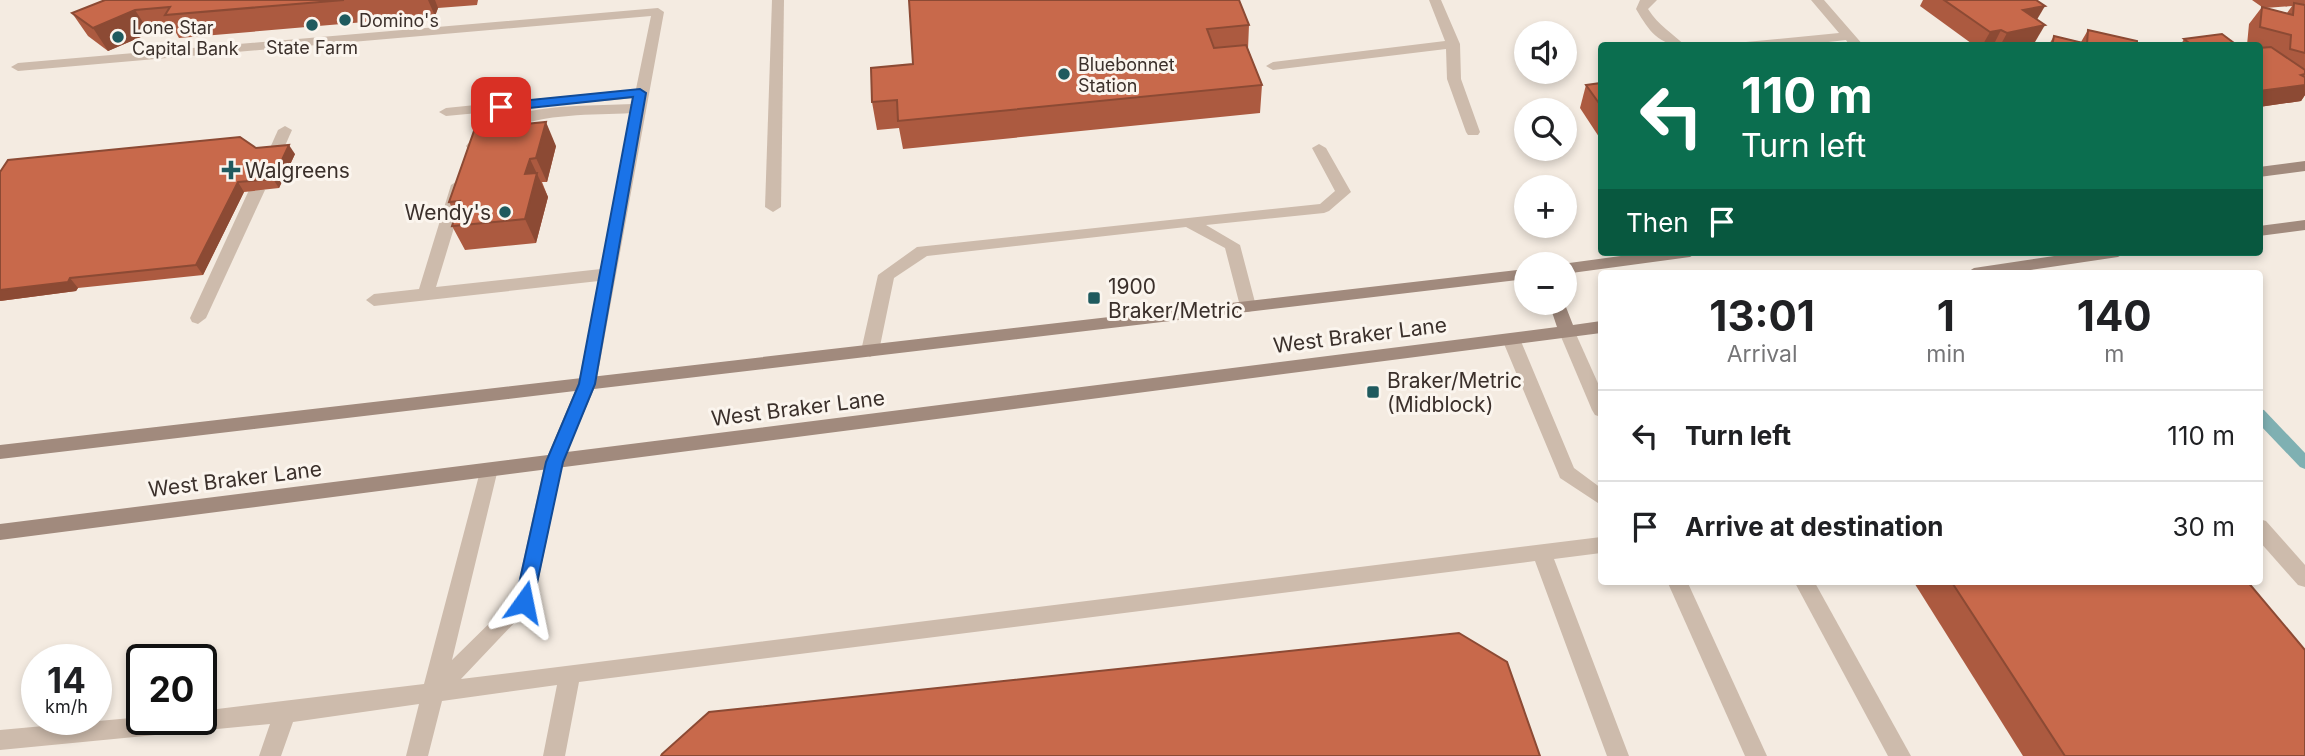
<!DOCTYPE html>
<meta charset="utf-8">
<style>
:root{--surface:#fff;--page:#f2f2f2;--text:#202124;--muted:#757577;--line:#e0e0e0}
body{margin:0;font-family:Inter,sans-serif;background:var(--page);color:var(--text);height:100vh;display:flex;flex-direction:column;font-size:26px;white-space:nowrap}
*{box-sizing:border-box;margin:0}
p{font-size:23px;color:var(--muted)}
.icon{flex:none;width:38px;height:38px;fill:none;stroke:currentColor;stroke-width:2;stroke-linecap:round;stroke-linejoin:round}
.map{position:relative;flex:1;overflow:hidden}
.side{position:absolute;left:1598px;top:270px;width:665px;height:315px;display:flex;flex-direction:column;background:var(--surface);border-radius:7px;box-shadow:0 4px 10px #0003}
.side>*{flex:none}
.top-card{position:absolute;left:1598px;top:42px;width:665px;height:214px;border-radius:7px;box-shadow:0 4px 10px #0003;background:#0b6e4f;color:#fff;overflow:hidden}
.tools{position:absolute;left:1514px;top:21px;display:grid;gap:14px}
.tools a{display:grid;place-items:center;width:63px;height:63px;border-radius:50%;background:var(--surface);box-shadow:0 4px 10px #0003;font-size:35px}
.speed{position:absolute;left:21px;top:644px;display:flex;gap:14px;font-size:35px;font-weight:700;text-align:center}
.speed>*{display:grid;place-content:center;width:91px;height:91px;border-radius:50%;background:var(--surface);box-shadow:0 4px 10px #0003;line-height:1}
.speed small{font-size:18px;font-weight:400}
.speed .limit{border:4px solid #111;border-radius:10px;background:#fff;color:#111}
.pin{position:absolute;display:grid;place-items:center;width:60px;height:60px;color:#fff;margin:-30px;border-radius:14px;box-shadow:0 4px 10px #0006}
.me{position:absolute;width:77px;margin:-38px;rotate:12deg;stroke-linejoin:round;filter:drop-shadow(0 0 5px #0008)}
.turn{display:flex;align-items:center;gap:24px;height:147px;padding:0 28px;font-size:32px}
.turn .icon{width:91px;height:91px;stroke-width:2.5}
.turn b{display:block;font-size:49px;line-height:60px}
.then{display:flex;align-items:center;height:66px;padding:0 28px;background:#0003;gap:14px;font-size:26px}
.eta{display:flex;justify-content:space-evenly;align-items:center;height:119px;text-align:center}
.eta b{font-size:42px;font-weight:700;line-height:49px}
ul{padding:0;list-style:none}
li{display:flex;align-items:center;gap:21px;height:91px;padding:0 28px;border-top:2px solid var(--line)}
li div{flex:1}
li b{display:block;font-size:26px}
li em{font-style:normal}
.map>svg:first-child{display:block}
</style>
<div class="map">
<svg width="2305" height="756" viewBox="0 0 2305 756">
<rect width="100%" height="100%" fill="#f4ebe1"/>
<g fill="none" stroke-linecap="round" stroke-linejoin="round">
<path fill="#7fb0b2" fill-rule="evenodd" d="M2259,409L2264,410L2305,453V469L2300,467L2259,424Z"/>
<g fill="#cdbbac" fill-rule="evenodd">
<path d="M772,0H784L781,207L773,212L765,207Z"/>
<path d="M1429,0H1441L1460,44L1461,79L1480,132L1478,135H1468L1466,132L1447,79L1446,49L1273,70L1266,66L1273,62L1445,41Z"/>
<path d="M1640,0H1657L1648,9C1659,26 1672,33 1686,46C1659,46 1649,31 1636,9Z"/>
<path d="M1811,0H1824L1864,46H1850L1846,40L1793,46H1740L1746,42L1839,33Z"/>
<path d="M658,8L664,12L596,384L587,390L578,384L599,281L374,306L366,300L374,294L419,289L451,185L459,180L467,185L436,287L601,269L632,113C579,116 520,111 478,149H468L466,146C502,100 581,107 633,104L635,98L446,116L439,112L446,108L636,89L651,16L18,71L11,67L18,63Z"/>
<path d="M285,126L292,130L280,157L278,160H268L266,157L278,130Z"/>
<path d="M1319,144L1326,148L1351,192L1329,211L1324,213L1206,225L1240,245L1256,306L1254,310L1248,312L1240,306L1225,248L1186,227L927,256L894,278L879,351L870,357L861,351L878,275L917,247L1320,204L1335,191L1312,148Z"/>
<path d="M257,185L265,190L206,318L198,324L192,322L190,318L249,190Z"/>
<path d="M1567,326L1575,332L1601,390V417L1595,415L1592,410L1559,332Z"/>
<path d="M1511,333L1520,339L1574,468L1601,488V505L1560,478L1558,473L1502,339Z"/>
<path d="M554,455L561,457L563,462L534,602L461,679L1601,537V553L1554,559L1629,756H1607L1535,561L579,682L565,756H543L557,685L442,701L428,756H406L419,704L293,722L281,756H259L270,724L0,750V730L142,717V719H201V711L424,684L482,464H496L498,469L452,660L515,598L545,462L547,457Z"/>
<path d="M2259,519L2266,521L2305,565V587L2298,585L2259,541Z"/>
<path d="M1667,581H1687L1767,756H1745Z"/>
<path d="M1794,581H1814L1911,756H1888Z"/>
</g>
<g fill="#a18a7d" fill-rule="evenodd">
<path d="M2305,161V171L2259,177V167Z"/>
<path d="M2305,220V230L2259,236V226Z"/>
<path d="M1650,252H1698L1690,257L1564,274V264H1562Z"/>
<path d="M2081,252H2126L2118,257L2011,273H1966L1974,268Z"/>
<path d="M1526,269V279L594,389L567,452L1557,327L1549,303L1564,302L1573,325L1601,321V333L0,540V524L548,455L575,391L0,459V445Z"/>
</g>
</g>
<g fill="#ac5a40" fill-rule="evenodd">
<path d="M105,0H478L477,5L438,8L435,16L179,38L175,31L150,33L108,51L88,36L72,13Z"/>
<path d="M909,0L1249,25L1248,49L1262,85L1260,113L903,149L899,128L877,130L872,102L913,64Z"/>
<path d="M1923,0H2036L2037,20L2035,42L2020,46H1975L1920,6Z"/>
<path d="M2252,0H2305V95L2301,101L2259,107V48H2261H2259V46L2247,45L2249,24L2262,7ZM2292,6L2287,13L2265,8Z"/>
<path d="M2088,30L2137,46H2048L2054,36L2081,42Z"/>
<path d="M2184,39L2238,46H2180Z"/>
<path d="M1601,83V140L1580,108L1586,85Z"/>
<path d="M474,131L556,146L547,182H542L548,197L536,243L465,250L452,226L456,215L449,202Z"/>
<path d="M256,148L295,154L279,188L244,192L203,275L78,288L76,291L0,301Z"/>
<path d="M1913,581H2247L2305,756H2023Z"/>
</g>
<g fill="#8c4a34">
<path d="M428,0H435L438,8L435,16Z"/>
<path d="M2045,6L2035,23L2023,10Z"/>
<path d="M135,10L150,33L108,51L93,28Z"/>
<path d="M2045,25L2035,42L2020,46H2000L2007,33Z"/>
<path d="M2001,30L1993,46H1982L1990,32Z"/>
<path d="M2305,85V95L2301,101L2259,107V91Z"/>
<path d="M546,122L556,146L547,182L536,158Z"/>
<path d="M289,145L295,154L279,188L273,179Z"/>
<path d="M530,159L548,197L536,243L525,219V174Z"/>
<path d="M238,182L244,192L203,275L196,265Z"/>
<path d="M70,278L78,288L76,291L0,301V290Z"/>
</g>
<g fill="#c8694b" stroke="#8c4a34" stroke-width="2">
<path d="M105,0H344L165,15L170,7L135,10L93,28L72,13Z"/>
<path d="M909,0H1239L1249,25L1207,29L1214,48L1246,45L1262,85L898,121L897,100L872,102L871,68L913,64Z"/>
<path d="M1944,0H2036L2045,6L2023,10L2045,25L2007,33L2001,30L1990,32Z"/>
<path d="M2294,3L2305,5V53L2290,49L2291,35L2260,27L2262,7L2293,15Z"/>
<path d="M2088,30L2137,41V46H2052L2054,36L2087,44Z"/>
<path d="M2222,34L2238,46H2193L2184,39Z"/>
<path d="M2271,47L2305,70V74L2301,75L2305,77V85L2259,91V48Z"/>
<path d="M1601,83V106L1586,85Z"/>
<path d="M546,122L536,158L530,159L525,174L537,173L525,219L452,226L460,201L449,202L474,131L514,128L515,125Z"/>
<path d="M240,137L256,148L289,145L273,179L238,182L196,265L70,278L68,282L0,290V172L8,160Z"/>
<path d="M1951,581H2247L2305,650V756H2065Z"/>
<path d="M1459,633L1507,662L1540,756H661L662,754L709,712Z"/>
</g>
<path fill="#1a73e8" stroke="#114b97" stroke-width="2" d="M640,89L646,93L595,384L563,462L533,602L530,607H517L515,602L546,462L579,384L633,97L501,111L495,107L501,103Z"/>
<g fill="#1f5a5e" stroke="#fbf5ee" stroke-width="2.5">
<circle cx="345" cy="20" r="7"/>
<circle cx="312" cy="25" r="7"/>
<circle cx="118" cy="37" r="7"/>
<circle cx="1064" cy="74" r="7"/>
<path d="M227.5 159.5h7v7h7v7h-7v7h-7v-7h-7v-7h7z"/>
<circle cx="505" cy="212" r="7"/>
<rect x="1087" y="291" width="14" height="14" rx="3.5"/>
<rect x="1366" y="385" width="14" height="14" rx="3.5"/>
</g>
<g text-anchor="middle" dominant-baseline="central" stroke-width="6" stroke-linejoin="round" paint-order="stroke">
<g font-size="18" fill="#3b302b" stroke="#fbf5ee" text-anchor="start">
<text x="359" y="20">Domino's</text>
<text x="132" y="27">Lone Star<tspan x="132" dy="21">Capital Bank</tspan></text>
<text x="312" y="47" text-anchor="middle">State Farm</text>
<text x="1078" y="64">Bluebonnet<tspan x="1078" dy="21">Station</tspan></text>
</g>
<g font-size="21" fill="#3b302b" stroke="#fbf5ee" text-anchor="start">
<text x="245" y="170">Walgreens</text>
<text x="491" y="212" text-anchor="end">Wendy's</text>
<text x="1108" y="286">1900<tspan x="1108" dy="24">Braker/Metric</tspan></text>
<text x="1387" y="380">Braker/Metric<tspan x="1387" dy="24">(Midblock)</tspan></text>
</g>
<g font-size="21" fill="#3b302b" stroke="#fbf5ee">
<text transform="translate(1360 335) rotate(-7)">West Braker Lane</text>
<text transform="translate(798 408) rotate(-7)">West Braker Lane</text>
<text transform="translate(235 479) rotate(-7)">West Braker Lane</text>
</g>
</g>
</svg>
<div class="tools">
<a><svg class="icon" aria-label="sound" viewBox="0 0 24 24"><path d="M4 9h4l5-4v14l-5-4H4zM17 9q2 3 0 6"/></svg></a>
<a><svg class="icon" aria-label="search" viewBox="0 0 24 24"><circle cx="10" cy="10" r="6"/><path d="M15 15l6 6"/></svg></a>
<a>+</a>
<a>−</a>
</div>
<div class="speed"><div>14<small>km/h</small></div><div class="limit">20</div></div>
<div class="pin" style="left:501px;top:107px;background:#d93025"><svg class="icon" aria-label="arrive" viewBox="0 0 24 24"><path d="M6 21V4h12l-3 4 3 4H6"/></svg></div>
<svg class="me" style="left:524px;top:602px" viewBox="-20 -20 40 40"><path d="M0-17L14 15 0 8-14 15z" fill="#1a73e8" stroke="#fff" stroke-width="4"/></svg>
<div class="top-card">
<div class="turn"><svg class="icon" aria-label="left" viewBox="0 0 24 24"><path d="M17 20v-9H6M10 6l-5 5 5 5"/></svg><div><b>110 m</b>Turn left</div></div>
<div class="then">Then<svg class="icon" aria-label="arrive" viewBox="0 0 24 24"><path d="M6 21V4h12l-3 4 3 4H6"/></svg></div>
</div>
<section class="side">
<div class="eta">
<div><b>13:01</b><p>Arrival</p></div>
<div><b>1</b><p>min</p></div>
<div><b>140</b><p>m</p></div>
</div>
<ul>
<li><svg class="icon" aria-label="left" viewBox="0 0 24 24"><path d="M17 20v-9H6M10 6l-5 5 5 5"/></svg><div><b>Turn left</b></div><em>110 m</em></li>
<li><svg class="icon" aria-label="arrive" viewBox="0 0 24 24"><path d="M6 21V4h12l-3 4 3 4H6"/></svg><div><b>Arrive at destination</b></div><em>30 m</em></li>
</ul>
</section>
</div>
